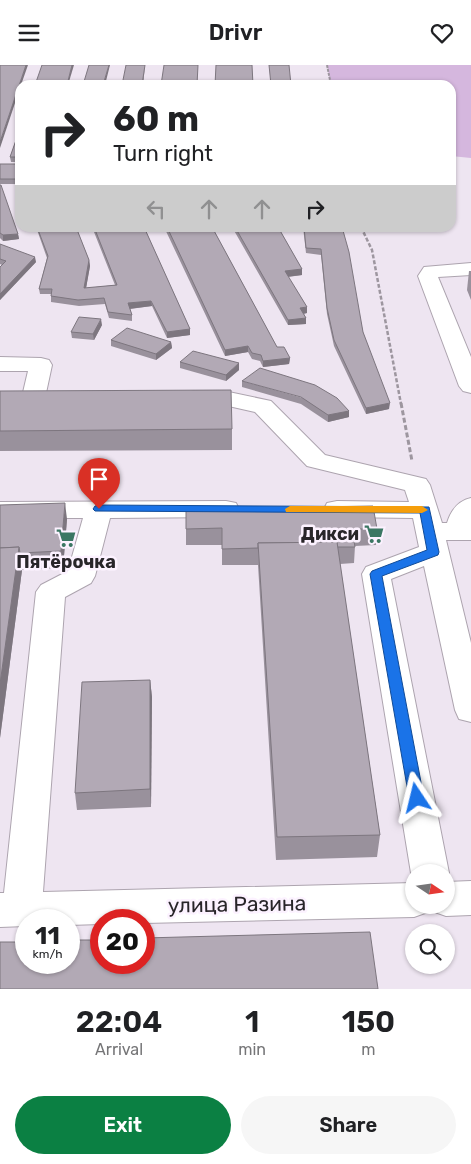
<!DOCTYPE html>
<meta charset="utf-8">
<style>
:root{--surface:#fff;--page:#f6f6f6;--text:#202124;--muted:#757577;--accent:#0b8043}
body{margin:0;font-family:Rubik,sans-serif;background:var(--page);color:var(--text);height:100vh;display:flex;flex-direction:column;font-size:19px;white-space:nowrap}
*{box-sizing:border-box;margin:0}
p{font-size:16px;color:var(--muted)}
.icon{flex:none;width:28px;height:28px;fill:none;stroke:currentColor;stroke-width:2;stroke-linecap:round;stroke-linejoin:round}
.map{position:relative;height:924px;overflow:hidden}
.drawer{display:flex;flex-direction:column;background:var(--surface);flex:1}
.drawer>*{flex:none}
.banner{position:absolute;left:15px;top:15px;width:441px;height:152px;border-radius:15px;box-shadow:0 1px 4px #0004;background:#fff;color:var(--text);overflow:hidden}
.needle{width:32px;rotate:103deg}
.tools{position:absolute;left:405px;top:799px;display:grid;gap:10px}
.tools a{display:grid;place-items:center;width:50px;height:50px;border-radius:50%;background:var(--surface);box-shadow:0 1px 4px #0004;font-size:25px}
.speed{position:absolute;left:15px;top:844px;display:flex;gap:10px;font-size:25px;font-weight:700;text-align:center}
.speed>*{display:grid;place-content:center;width:65px;height:65px;border-radius:50%;background:var(--surface);box-shadow:0 1px 4px #0004;line-height:1}
.speed small{font-size:12px;font-weight:400}
.speed .limit{border:8px solid #d22;background:#fff;color:#111}
.pin{position:absolute;display:grid;place-items:center;width:42px;height:42px;color:#fff;margin:-51px -21px;border-radius:50% 50% 50% 0;rotate:-45deg;box-shadow:0 0 5px #0007}
.pin .icon{rotate:45deg}
.me{position:absolute;width:55px;margin:-28px;rotate:350deg;stroke-linejoin:round;filter:drop-shadow(0 0 4px #0008)}
.turn{display:flex;align-items:center;gap:18px;height:105px;padding:0 15px;font-size:22px}
.turn .icon{width:65px;height:65px;stroke-width:2.5}
.turn b{display:block;font-size:35px;line-height:42px}
.lanes{display:flex;align-items:center;height:48px;padding:0 15px;background:#0003;justify-content:center;gap:25px;direction:ltr}
.lanes .off{opacity:.35}
.eta{display:flex;justify-content:space-evenly;align-items:center;height:85px;text-align:center}
.eta b{font-size:30px;font-weight:600;line-height:35px}
.cta{display:flex;gap:10px;margin-top:auto;padding:10px 15px}
.cta a{flex:1;height:58px;border-radius:30px;background:var(--accent);color:#fff;font-size:20px;font-weight:600;line-height:58px;text-align:center}
.cta a+a{background:var(--page);color:var(--text)}
header{display:flex;justify-content:space-between;align-items:center;height:65px;padding:0 15px;background:var(--surface);font-size:22px;font-weight:600}
.map>svg:first-child{display:block}
</style>
<header><svg class="icon" aria-label="menu" viewBox="0 0 24 24"><path d="M4 6h16M4 12h16M4 18h16"/></svg>Drivr<svg class="icon" aria-label="heart" viewBox="0 0 24 24"><path d="M12 20l-8-8c-3-5 5-10 8-4 3-6 11-1 8 4z"/></svg></header>
<div class="map">
<svg width="471" height="924" viewBox="0 0 471 924">
<rect width="100%" height="100%" fill="#eee5f1"/>
<path fill="#d5b7de" d="M327,0H471V93L451,91V20H331Z"/>
<g fill="none" stroke-linecap="round" stroke-linejoin="round">
<defs>
<g id="minor">
<path d="M471,198V210L438,212L471,292V328L463,326L459,321L418,211L424,202Z"/>
<path d="M0,292L41,293L49,295L52,300L46,328H61L69,330L73,335L69,340C55,344 39,345 25,341L21,336L28,306H0Z"/>
<path d="M194,326H224L271,336L325,390L426,414L430,420L442,458H447C451,445 458,436 471,433V475H446L471,578V657L459,654L455,645L424,501L391,514L449,808L446,813V808H414V813L411,808L362,509L366,502L419,482L413,453L337,452L327,450L324,444L327,438L337,436L409,437L405,425L307,401L255,347L224,340H194L186,338L182,333L186,328Z"/>
<path d="M226,436L236,438L239,444L236,450L226,452L110,453L95,511L91,518L65,532L43,827L414,818V840H446V817L471,816V850L446,851L432,846L430,841L428,847L414,852L144,858V855H101V859L69,860V855H26V861L0,862V828H4L36,527L41,520L68,506L83,453H0V437Z"/>
</g>
</defs>
<use href="#minor" stroke="#ada4af" stroke-width="2"/>
<path stroke="#9d969f" stroke-width="2" stroke-dasharray="3 1" stroke-linecap="butt" d="M327,0L331,20"/>
<path stroke="#9d969f" stroke-width="2.5" stroke-dasharray="4 2" stroke-linecap="butt" d="M361,162L372,185L401,339"/>
<path stroke="#9d969f" stroke-width="3" stroke-dasharray="5 2.5" stroke-linecap="butt" d="M401,338L412,396"/>
<use href="#minor" fill="#fff" fill-rule="evenodd"/>
</g>
<g fill="#99919c">
<path d="M20,64V97H11L10,92Z"/>
<rect x="0" y="99" width="20" height="20"/>
<path d="M0,120L18,169L19,174L3,176L0,173Z"/>
<path d="M36,162H76L89,195L90,201L86,223L115,220L92,162H144L190,264V270L167,273L152,241L130,244L132,250V256L109,253L105,239L79,241L51,237V229H40L39,224L47,193Z"/>
<path d="M164,162H212L277,282L290,293L289,299L263,302L260,296L252,294L248,287L225,291Z"/>
<path d="M232,162H278L302,204V210L288,212L307,242V248L304,249L306,253V259L288,260Z"/>
<path d="M303,162H342L363,267L389,344L366,349L334,281L327,249L321,190L306,188Z"/>
<path d="M0,179L36,197L0,235V202L2,200L0,199Z"/>
<path d="M469,206H471V235L467,225Z"/>
<path d="M102,260L94,275L72,273L71,267Z"/>
<path d="M111,275L171,277L172,283L156,295L111,281Z"/>
<path d="M180,297L239,305L226,316L180,303Z"/>
<path d="M242,316L349,346V352L328,357L301,339L242,322Z"/>
<path d="M0,326L232,364V385L0,386Z"/>
<path d="M0,440L67,454L63,503L22,505L0,673Z"/>
<path d="M186,444L377,464L376,480L355,481L354,498L340,499L380,770L377,792L276,795L258,500H222V480H186Z"/>
<path d="M150,615L152,632L151,742L77,745L75,728Z"/>
</g>
<g fill="#7d767f">
<path d="M26,0H28L21,20H20V23L0,83V77Z"/>
<path d="M72,0H74L68,20H67Z"/>
<path d="M109,0H110L105,20H103Z"/>
<path d="M145,0L143,20H142Z"/>
<path d="M18,169L19,174L3,176V170Z"/>
<path d="M35,192L36,197L0,235V229Z"/>
<path d="M89,195L90,201L85,229L84,223Z"/>
<path d="M302,204V210L285,212V206Z"/>
<path d="M151,236L152,241L128,244V238Z"/>
<path d="M307,242V248L300,249V243Z"/>
<path d="M306,253V259L288,260V255Z"/>
<path d="M101,254L102,260L94,275L93,269Z"/>
<path d="M190,264V270L167,273V267Z"/>
<path d="M171,277L172,283L156,295V289Z"/>
<path d="M248,281V287L225,291V285Z"/>
<path d="M290,293L289,299L263,302V296Z"/>
<path d="M239,298V305L226,316V310Z"/>
<path d="M390,338L389,344L366,349V343Z"/>
<path d="M349,346V352L328,357V350Z"/>
<path d="M65,438L67,454L63,503L61,486Z"/>
<path d="M19,482L22,505L0,673V619Z"/>
<path d="M150,615L152,632L151,742L150,724Z"/>
</g>
<g fill="#b2a9b5" stroke="#7d767f">
<path d="M0,0H26L0,77Z"/>
<path d="M42,0H72L67,20H35Z"/>
<path d="M89,0H109L103,20H83Z"/>
<path d="M126,0H145L142,20H122Z"/>
<path d="M164,0H198L197,20H161Z"/>
<path d="M216,0H252L253,20H215Z"/>
<path d="M269,0H289L291,20H271Z"/>
<path d="M20,64V92H10Z"/>
<rect x="0" y="99" width="20" height="15"/>
<path d="M0,120H1L18,169L3,170L0,168Z"/>
<path d="M37,162H76L89,195L84,223L117,220L94,162H144L190,264L167,267L151,236L128,238L132,250L108,247L104,233L78,235L51,231L52,224H39L48,191Z"/>
<path d="M167,162H212L277,282H284L290,293L263,296L261,290L252,288L248,281L225,285Z"/>
<path d="M235,162H278L302,204L285,206L307,242L300,243L306,253L288,255Z"/>
<path d="M304,162H342L349,187L363,267L390,338L366,343L334,275L327,243L321,184L306,183Z"/>
<path d="M0,179L35,192L0,229V202L6,196L0,194Z"/>
<path d="M79,252L101,254L93,269L71,267Z"/>
<path d="M127,263L171,277L156,289L111,275Z"/>
<path d="M193,286L239,298L226,310L180,297Z"/>
<path d="M260,303L315,320L337,333L349,346L328,350L301,332L242,316Z"/>
<path d="M231,325L232,364L0,366V326Z"/>
<path d="M65,438L61,486L20,488L19,482L0,483V440Z"/>
<path d="M373,441L377,464H352L355,482H337V477L258,478V483L222,484V463L186,464V444Z"/>
<path d="M337,477L380,770L277,772L258,478Z"/>
<path d="M19,482L0,619V483Z"/>
<path d="M150,615V724L75,728L82,617Z"/>
<path d="M370,867L378,924H0V877H26V898H69V875H101V898H144V873Z"/>
</g>
<path fill="#1a73e8" stroke="#114b97" d="M99,440L429,442L439,487L438,490L382,511L424,733L422,737L417,739L411,737L409,733L370,509L372,506L427,485L420,448L95,446L93,444L95,441Z"/>
<path fill="#f59e0b" d="M290,441H422L428,445L422,448L286,447L285,444Z"/>
<defs>
<symbol id="supermarket-bare" viewBox="-9 -9 18 18"><path d="M-6-5.5h2.5l.6 2H6L4.5 2H-2.5L-4.4-4H-6ZM-1.5 3.2a1.3 1.3 0 1 0 .1 0ZM3 3.2a1.3 1.3 0 1 0 .1 0Z" fill="#3b7763" stroke="#fcf2ff" stroke-width="2.5" paint-order="stroke"/></symbol>
</defs>
<g fill-rule="evenodd">
<use href="#supermarket-bare" x="360" y="455" width="28" height="28"/>
<use href="#supermarket-bare" x="52" y="459" width="28" height="28"/>
</g>
<g text-anchor="middle" dominant-baseline="central" stroke-width="5" stroke-linejoin="round" paint-order="stroke">
<g font-size="18" font-weight="bold" fill="#282529" stroke="#fcf2ff" text-anchor="end">
<text x="359" y="469">Дикси</text>
<text x="66" y="497" text-anchor="middle">Пятёрочка</text>
</g>
<g font-size="21" fill="#282529" stroke="#fcf2ff">
<text transform="translate(237 839) rotate(-1)">улица Разина</text>
</g>
</g>
</svg>
<div class="tools">
<a><svg class="needle" viewBox="-14 -14 28 28"><path d="M0-13l5 13h-10z" fill="#e53935"/><path d="M0 13l5-13h-10z" fill="#757577"/></svg></a>
<a><svg class="icon" aria-label="search" viewBox="0 0 24 24"><circle cx="10" cy="10" r="6"/><path d="M15 15l6 6"/></svg></a>
</div>
<div class="speed"><div>11<small>km/h</small></div><div class="limit">20</div></div>
<div class="pin" style="left:99px;top:444px;background:#d93025"><svg class="icon" aria-label="arrive" viewBox="0 0 24 24"><path d="M6 21V4h12l-3 4 3 4H6"/></svg></div>
<svg class="me" style="left:417px;top:733px" viewBox="-20 -20 40 40"><path d="M0-17L14 15 0 8-14 15z" fill="#1a73e8" stroke="#fff" stroke-width="4"/></svg>
<div class="banner">
<div class="turn"><svg class="icon" aria-label="right" viewBox="0 0 24 24"><path d="M7 20v-9h11M14 6l5 5-5 5"/></svg><div><b>60 m</b>Turn right</div></div>
<div class="lanes"><svg class="icon off" aria-label="left" viewBox="0 0 24 24"><path d="M17 20v-9H6M10 6l-5 5 5 5"/></svg><svg class="icon off" aria-label="ahead" viewBox="0 0 24 24"><path d="M12 20V5M6 11l6-6 6 6"/></svg><svg class="icon off" aria-label="ahead" viewBox="0 0 24 24"><path d="M12 20V5M6 11l6-6 6 6"/></svg><svg class="icon" aria-label="right" viewBox="0 0 24 24"><path d="M7 20v-9h11M14 6l5 5-5 5"/></svg></div>
</div>
</div>
<section class="drawer">
<div class="eta">
<div><b>22:04</b><p>Arrival</p></div>
<div><b>1</b><p>min</p></div>
<div><b>150</b><p>m</p></div>
</div>
<div class="cta"><a>Exit</a><a>Share</a></div>
</section>
